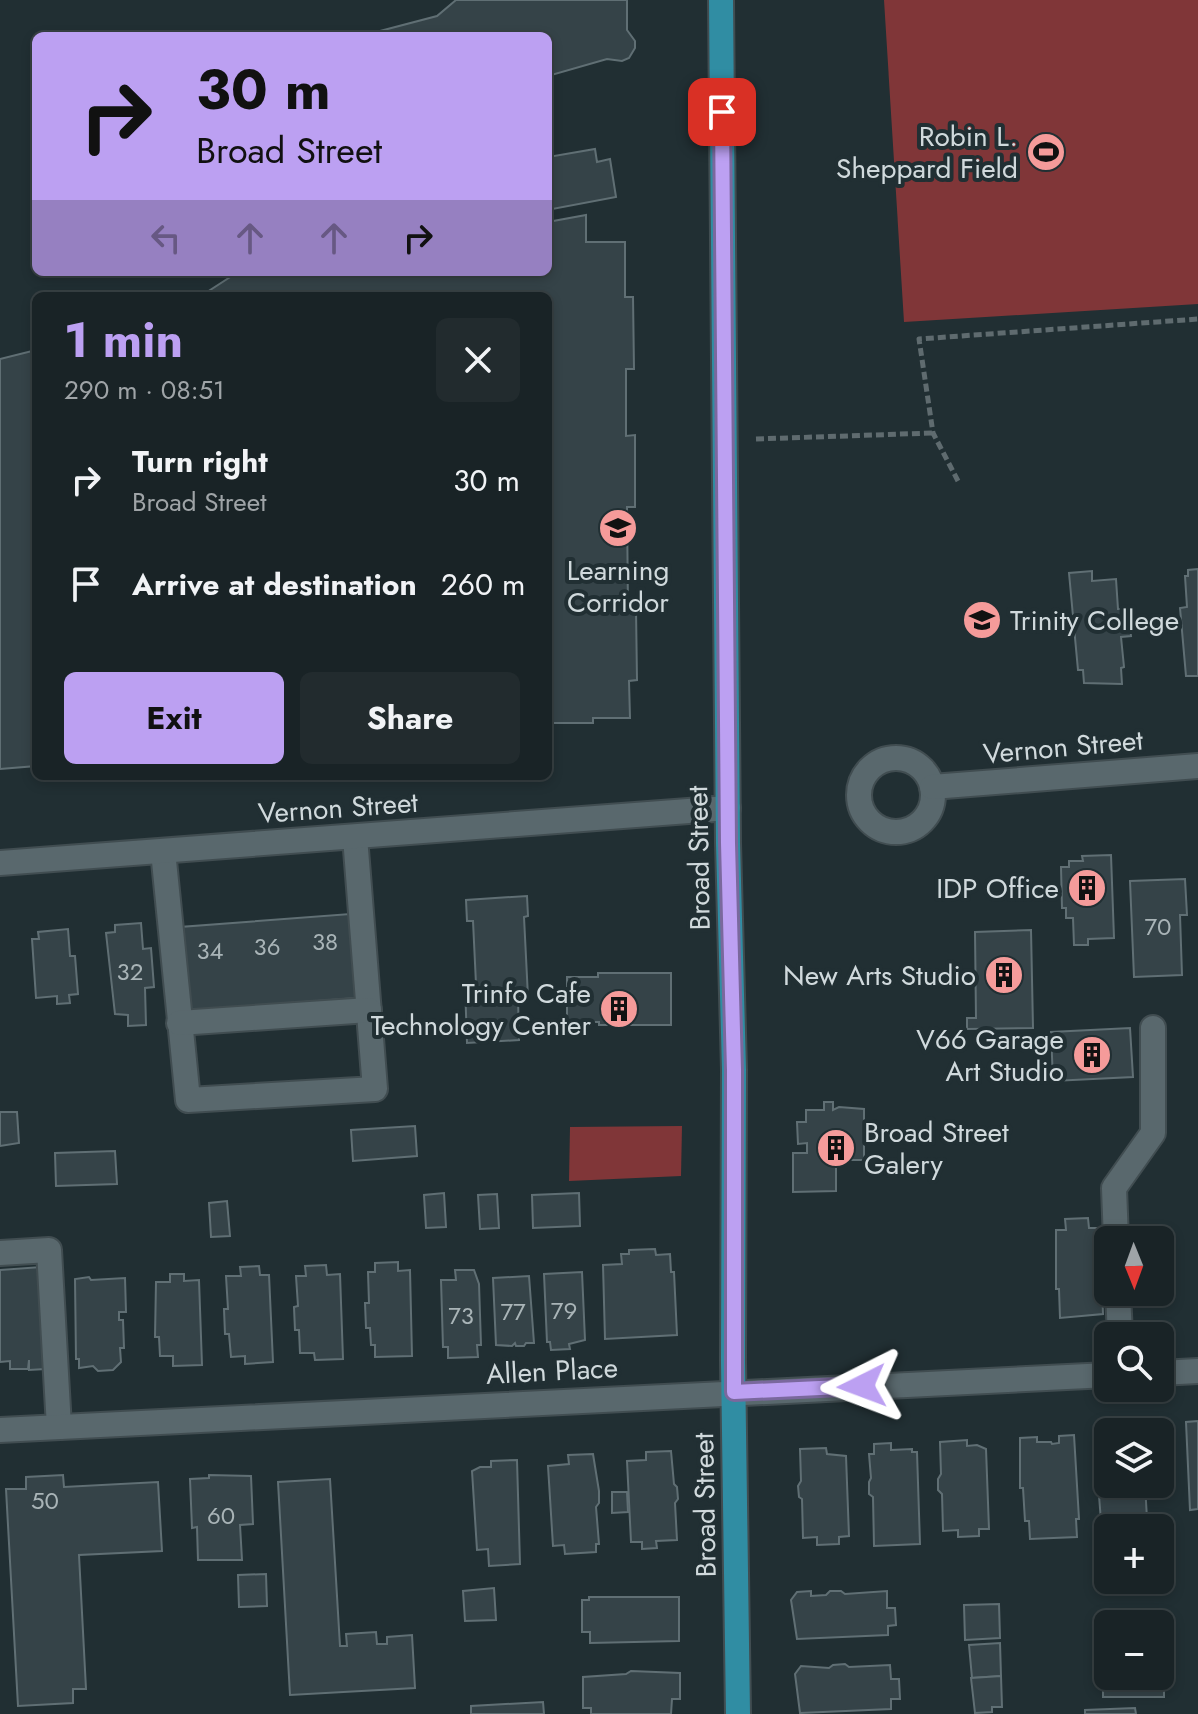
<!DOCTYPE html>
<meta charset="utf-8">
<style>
:root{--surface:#192326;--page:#222b2e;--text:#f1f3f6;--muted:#9fa4a7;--line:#374043;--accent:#bca0f2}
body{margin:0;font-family:Jost,sans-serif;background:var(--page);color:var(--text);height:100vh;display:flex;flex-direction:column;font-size:30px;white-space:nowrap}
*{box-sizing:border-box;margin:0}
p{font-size:26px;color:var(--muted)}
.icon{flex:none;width:44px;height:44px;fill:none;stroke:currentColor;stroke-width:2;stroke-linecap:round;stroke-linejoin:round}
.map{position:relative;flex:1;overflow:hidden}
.side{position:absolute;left:32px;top:292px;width:520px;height:488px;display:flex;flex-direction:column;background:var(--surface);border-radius:12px;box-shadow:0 4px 12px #0003,0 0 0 2px var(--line)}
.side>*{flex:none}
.hud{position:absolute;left:32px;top:32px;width:520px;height:244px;border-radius:12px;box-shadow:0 4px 12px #0003,0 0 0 2px var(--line);background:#bca0f2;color:#111;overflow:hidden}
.needle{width:52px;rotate:179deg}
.tools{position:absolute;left:1094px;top:1226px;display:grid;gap:16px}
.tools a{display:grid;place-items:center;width:80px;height:80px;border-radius:12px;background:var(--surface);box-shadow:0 4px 12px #0003,0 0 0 2px var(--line);font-size:40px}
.pin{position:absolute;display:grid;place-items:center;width:68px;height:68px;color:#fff;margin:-34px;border-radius:16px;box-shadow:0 4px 12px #0006}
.me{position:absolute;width:88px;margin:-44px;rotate:267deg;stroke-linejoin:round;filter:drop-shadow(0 0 6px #0008)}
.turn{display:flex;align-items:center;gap:28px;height:168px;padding:0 32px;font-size:36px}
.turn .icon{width:104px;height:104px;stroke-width:2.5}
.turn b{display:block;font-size:56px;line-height:68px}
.lanes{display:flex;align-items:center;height:76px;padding:0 32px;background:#0003;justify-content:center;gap:40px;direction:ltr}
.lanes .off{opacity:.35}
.round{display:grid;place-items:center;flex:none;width:84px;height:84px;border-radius:12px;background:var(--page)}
.overview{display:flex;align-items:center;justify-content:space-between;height:136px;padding:0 32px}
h1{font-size:48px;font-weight:700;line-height:60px;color:var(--accent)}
.action{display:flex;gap:16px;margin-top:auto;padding:16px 32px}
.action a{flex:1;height:92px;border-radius:12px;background:var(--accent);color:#111;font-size:32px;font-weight:700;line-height:92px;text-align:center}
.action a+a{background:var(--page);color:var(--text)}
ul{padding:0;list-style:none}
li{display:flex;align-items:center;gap:24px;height:104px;padding:0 32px}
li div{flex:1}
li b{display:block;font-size:30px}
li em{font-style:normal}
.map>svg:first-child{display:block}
</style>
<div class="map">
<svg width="1198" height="1714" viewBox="0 0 1198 1714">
<rect width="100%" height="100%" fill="#212f33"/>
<g fill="#803638">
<path d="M884,0H1198V304L904,322Z"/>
<path d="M682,1126L681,1176L569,1181L570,1127Z"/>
</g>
<g fill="#354348" stroke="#606f74" stroke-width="2">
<path d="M456,0H627V30L635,41V48L629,58L622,61L607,59L548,76V36H361L437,16Z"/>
<path d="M595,149L597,162L610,159L616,197L552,209L553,221L586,215V242H625V297H633L634,369H626V436L635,435V507H627L628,609H636L637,680L629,681L630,718H593V723H548V296H201L238,272H548V157Z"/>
<path d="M36,350V766L0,769V359Z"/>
<path d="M1198,569V676H1186L1180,608L1187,607L1185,576H1188V570Z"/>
<path d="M1092,571V581L1116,579L1118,609H1128L1131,636L1121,637L1124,667L1121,668L1122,684L1084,683L1083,670H1078L1069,573Z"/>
<path d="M1111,855L1114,938L1088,939V945H1074L1073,918H1066V908H1062L1061,867H1069V861H1083L1082,856Z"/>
<path d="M1185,879L1187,915H1180L1182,975L1134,977L1130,881Z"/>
<path d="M527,896L528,916L524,917L528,997H518L519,1040L467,1043L465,984H476L473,921H467L466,900Z"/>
<path d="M350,914L357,998L187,1011L180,927Z"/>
<path d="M141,923L143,949L151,948L154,987L145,988L146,1025L128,1026V1015L115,1014L106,933L115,932V925Z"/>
<path d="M68,929L70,956H75L78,994L69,995L70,1003L57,1004V996L36,998L32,939H39L38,932Z"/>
<path d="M1031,930L1033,1028L967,1029V1018H976L975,932Z"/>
<path d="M598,973H671V1025H599V1022H567V977H598Z"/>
<path d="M1130,1028L1133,1077L1053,1081L1051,1032Z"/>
<path d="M824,1102H833V1110L839,1107L864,1109V1125H871V1141H864V1160H836V1191L793,1192V1153H807V1143L798,1144L797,1122H806V1110H824Z"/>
<path d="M0,1112H17L19,1143L0,1146Z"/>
<path d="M415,1126L417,1156L353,1161L351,1130Z"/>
<path d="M115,1151L117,1184L56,1186L55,1153Z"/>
<path d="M444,1193L446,1227L426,1228L424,1195Z"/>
<path d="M579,1193L580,1226L533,1228L532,1195Z"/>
<path d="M497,1194L499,1228L480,1229L478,1195Z"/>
<path d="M227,1201L230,1236L211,1237L209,1203Z"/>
<path d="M1088,1218L1089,1228H1100L1103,1314L1060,1318L1059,1289H1056V1230H1066L1065,1219Z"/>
<path d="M655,1249L656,1255L670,1254L671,1272H674L677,1335L605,1339L603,1265L622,1264L621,1254H629V1250Z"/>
<path d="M398,1262V1271L410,1270L412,1356L375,1357V1345H371L370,1328H366L365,1303H369L368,1272H375V1263Z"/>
<path d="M326,1265L327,1275L340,1274L343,1359L315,1360L314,1353H300L299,1330H295L294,1307L298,1306L296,1276H306L305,1266Z"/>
<path d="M259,1266L260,1275H269L273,1362L245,1364V1356L231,1357L229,1334H225L224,1309H228L226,1276H241L240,1267Z"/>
<path d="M41,1267L45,1369L29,1370V1360L28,1369H10V1361L0,1362V1270Z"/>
<path d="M455,1270H474L479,1284L481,1345H477L478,1357L448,1358V1347H443L441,1280H456Z"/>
<path d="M582,1272L585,1340L569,1344L570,1349L551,1350L550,1342H547L544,1274Z"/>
<path d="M170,1274H184V1281L199,1280L202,1365L173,1366V1356H160L159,1337H155L156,1282H170Z"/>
<path d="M529,1276L534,1343H526L524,1346H516L515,1343L512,1346L496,1345L493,1278Z"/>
<path d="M89,1277L91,1280L125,1278L126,1312H119V1320H123L124,1348H120L121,1362L113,1370L98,1371L93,1366L79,1368V1359H76L75,1279Z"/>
<path d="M1198,1421V1509L1190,1510L1186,1422Z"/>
<path d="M1136,1428V1432H1108V1484H1145L1147,1519H1139L1138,1528H1108V1533L1102,1534L1094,1431Z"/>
<path d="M1074,1435L1079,1519H1076L1077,1537L1030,1539L1029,1521H1025L1023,1488H1020V1438L1037,1437V1442H1051L1052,1444L1059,1443V1436Z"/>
<path d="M967,1440V1446L977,1445L986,1449L989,1529H979V1536L958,1537V1530L943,1531L942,1494L938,1490V1479L941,1474L940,1442Z"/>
<path d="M891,1443V1450L912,1449V1452H917L920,1544L874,1546L873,1497L869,1494V1482L871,1478L869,1454H874V1444Z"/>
<path d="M826,1448L827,1454L846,1456L849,1536L839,1537V1544L817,1545V1537L803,1538L802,1499L799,1497L798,1486L801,1481L800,1449Z"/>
<path d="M671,1451L674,1484L677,1487L678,1499L675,1503L677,1540L656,1541L657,1548L642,1549V1542H631L627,1461L646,1460V1452Z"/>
<path d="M593,1454L599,1491V1503L596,1507L599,1544H596V1552L565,1554L564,1545L553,1546L548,1466L569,1464L568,1455Z"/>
<path d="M517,1460L520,1564L489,1566L488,1549L477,1550L472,1471L480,1467H491V1461Z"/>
<path d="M63,1475L64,1487L158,1482L162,1551L79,1555L86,1689H73V1703L18,1706L6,1489H26V1477Z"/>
<path d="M209,1475L251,1476L253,1524L240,1525L242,1560H198L197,1527L192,1528L190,1479L209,1478Z"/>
<path d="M330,1479L340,1646H347L346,1634L376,1632L377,1644H387V1637L412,1635L415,1688L290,1695L278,1482Z"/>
<path d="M612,1492H627L628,1512L612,1513Z"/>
<path d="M266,1574L267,1606L239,1607L238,1575Z"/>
<path d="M494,1588L496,1620L465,1621L463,1591Z"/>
<path d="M811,1591V1596L826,1595L830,1591H841L845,1594L887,1591V1608H895L896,1625L888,1626V1635L797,1639L791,1600L797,1592Z"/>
<path d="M589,1597H679V1641L590,1643V1632H582V1600H589Z"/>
<path d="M999,1604L1000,1638L965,1640L964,1605Z"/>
<path d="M1000,1643L1001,1676L972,1678L969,1645Z"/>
<path d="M845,1664L849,1667L890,1665L891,1679H899L900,1699H891V1709L800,1713L795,1674L801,1666L829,1668L833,1665Z"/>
<path d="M1160,1664H1164V1697H1103V1667H1108V1676H1160Z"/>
<path d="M631,1671L680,1673V1699H672L671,1714H591V1708H583V1677L626,1674Z"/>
<path d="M1001,1676L1002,1707H992V1712L975,1713L971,1678Z"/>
<path d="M543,1702L544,1714H471V1706Z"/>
<path d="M1135,1708L1136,1714H1085V1710Z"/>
</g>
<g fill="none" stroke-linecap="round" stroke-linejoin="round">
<defs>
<g id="minor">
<circle cx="896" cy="795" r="37"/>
<path d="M932,787L1198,766"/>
<path d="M163,851L188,1100L375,1089L355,837"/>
<path d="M0,863L728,808"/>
<path d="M179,1023L369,1010"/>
<path d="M1116,1240L1114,1188L1153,1133V1028"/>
<path d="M0,1253L49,1250L59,1427"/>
<path d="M1118,1292L1120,1336"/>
<path d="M1160,1373L1198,1371"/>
<path d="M0,1430L1108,1375"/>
</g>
<path id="major" d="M721,0L728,843L734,1070L733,1361L738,1714"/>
</defs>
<use href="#minor" stroke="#414d51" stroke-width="28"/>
<use href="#major" stroke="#414d51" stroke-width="28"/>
<g stroke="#5f6b6f" stroke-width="5" stroke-dasharray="8 4" stroke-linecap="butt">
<path d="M756,439L933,433"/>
<path d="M958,481L933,433L919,339L1198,319"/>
</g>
<use href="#minor" stroke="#59686d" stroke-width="24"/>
<use href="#major" stroke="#308da3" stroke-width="24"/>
</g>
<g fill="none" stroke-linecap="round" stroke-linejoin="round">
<defs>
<path id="route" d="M722,112L728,843L734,1070V1392L862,1386"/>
</defs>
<use href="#route" stroke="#7a689d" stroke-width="20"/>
<use href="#route" stroke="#bca0f2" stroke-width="14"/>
</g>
<defs>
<symbol id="stadium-disc" viewBox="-11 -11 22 22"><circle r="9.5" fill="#f59b9a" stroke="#212f33"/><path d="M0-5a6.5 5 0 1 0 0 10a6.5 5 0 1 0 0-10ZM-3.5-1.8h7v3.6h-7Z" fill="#111"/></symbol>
<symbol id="school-disc" viewBox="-11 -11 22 22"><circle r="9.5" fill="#f59b9a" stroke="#212f33"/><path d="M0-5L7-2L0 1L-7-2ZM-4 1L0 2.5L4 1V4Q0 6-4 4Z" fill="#111"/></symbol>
<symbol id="university-disc" viewBox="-11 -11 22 22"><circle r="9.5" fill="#f59b9a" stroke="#212f33"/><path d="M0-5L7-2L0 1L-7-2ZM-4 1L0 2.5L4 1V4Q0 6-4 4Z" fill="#111"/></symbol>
<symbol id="building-disc" viewBox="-11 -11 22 22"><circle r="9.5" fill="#f59b9a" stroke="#212f33"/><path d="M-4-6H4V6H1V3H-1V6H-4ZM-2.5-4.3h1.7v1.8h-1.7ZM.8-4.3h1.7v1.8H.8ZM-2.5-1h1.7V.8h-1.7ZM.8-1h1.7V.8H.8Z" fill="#111"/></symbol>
</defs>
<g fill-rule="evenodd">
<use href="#stadium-disc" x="1024" y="130" width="44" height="44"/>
<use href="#school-disc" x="596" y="506" width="44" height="44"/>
<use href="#university-disc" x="960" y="598" width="44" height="44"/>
<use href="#building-disc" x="1065" y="866" width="44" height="44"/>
<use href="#building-disc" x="982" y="953" width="44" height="44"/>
<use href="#building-disc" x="597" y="987" width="44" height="44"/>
<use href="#building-disc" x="1070" y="1033" width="44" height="44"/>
<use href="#building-disc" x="814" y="1126" width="44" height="44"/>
</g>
<g text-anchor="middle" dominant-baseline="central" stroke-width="8" stroke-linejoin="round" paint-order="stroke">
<g font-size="24" fill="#a9b4b7">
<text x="1158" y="926">70</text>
<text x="325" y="941">38</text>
<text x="267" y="946">36</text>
<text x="210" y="950">34</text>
<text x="130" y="971">32</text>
<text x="564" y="1310">79</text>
<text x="513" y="1311">77</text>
<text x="461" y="1315">73</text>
<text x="45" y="1500">50</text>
<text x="221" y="1515">60</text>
</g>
<g font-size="28" fill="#d0d9dc" stroke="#212f33" text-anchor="end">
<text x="1018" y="136">Robin L.<tspan x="1018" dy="32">Sheppard Field</tspan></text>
<text x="618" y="570" text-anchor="middle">Learning<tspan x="618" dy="32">Corridor</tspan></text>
<text x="1010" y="620" text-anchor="start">Trinity College</text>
<text x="1059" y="888">IDP Office</text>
<text x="976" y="975">New Arts Studio</text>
<text x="591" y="993">Trinfo Cafe<tspan x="591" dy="32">Technology Center</tspan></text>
<text x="1064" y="1039">V66 Garage<tspan x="1064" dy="32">Art Studio</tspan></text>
<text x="864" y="1132" text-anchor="start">Broad Street<tspan x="864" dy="32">Galery</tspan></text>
</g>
<g font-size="28" fill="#d0d9dc" stroke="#212f33">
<text transform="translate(1063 747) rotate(-5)">Vernon Street</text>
<text transform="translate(338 808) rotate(-4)">Vernon Street</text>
<text transform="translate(699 858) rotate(-91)">Broad Street</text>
<text transform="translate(552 1371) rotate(-3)">Allen Place</text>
<text transform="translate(705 1505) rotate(-91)">Broad Street</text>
</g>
</g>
</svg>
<div class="tools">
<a><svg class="needle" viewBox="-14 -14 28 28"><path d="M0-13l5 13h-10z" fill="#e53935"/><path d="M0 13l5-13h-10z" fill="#9fa4a7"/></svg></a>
<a><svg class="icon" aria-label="search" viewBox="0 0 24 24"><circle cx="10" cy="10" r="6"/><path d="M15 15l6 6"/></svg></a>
<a><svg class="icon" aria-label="layers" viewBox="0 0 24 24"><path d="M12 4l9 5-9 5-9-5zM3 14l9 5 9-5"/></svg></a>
<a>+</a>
<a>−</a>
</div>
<div class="pin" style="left:722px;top:112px;background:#d93025"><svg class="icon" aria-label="arrive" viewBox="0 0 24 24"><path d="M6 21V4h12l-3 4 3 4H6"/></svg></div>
<svg class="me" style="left:862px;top:1386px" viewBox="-20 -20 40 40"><path d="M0-17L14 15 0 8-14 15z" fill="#bca0f2" stroke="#fff" stroke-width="4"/></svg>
<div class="hud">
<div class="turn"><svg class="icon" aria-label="right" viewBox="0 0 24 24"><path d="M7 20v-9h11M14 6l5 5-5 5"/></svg><div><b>30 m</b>Broad Street</div></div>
<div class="lanes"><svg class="icon off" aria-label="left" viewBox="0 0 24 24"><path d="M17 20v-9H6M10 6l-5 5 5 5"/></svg><svg class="icon off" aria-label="ahead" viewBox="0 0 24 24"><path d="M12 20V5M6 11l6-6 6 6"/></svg><svg class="icon off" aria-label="ahead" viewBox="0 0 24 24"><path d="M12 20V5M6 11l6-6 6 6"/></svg><svg class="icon" aria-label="right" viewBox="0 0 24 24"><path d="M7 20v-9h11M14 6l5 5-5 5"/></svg></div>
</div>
<section class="side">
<div class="overview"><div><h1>1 min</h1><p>290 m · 08:51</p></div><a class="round"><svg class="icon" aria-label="close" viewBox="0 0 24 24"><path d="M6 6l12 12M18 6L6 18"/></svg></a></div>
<ul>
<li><svg class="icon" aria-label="right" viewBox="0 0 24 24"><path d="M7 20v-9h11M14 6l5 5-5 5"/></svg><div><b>Turn right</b><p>Broad Street</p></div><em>30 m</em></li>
<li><svg class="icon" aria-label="arrive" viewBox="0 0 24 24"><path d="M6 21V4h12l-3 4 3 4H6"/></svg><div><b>Arrive at destination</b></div><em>260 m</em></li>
</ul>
<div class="action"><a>Exit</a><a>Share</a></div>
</section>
</div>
